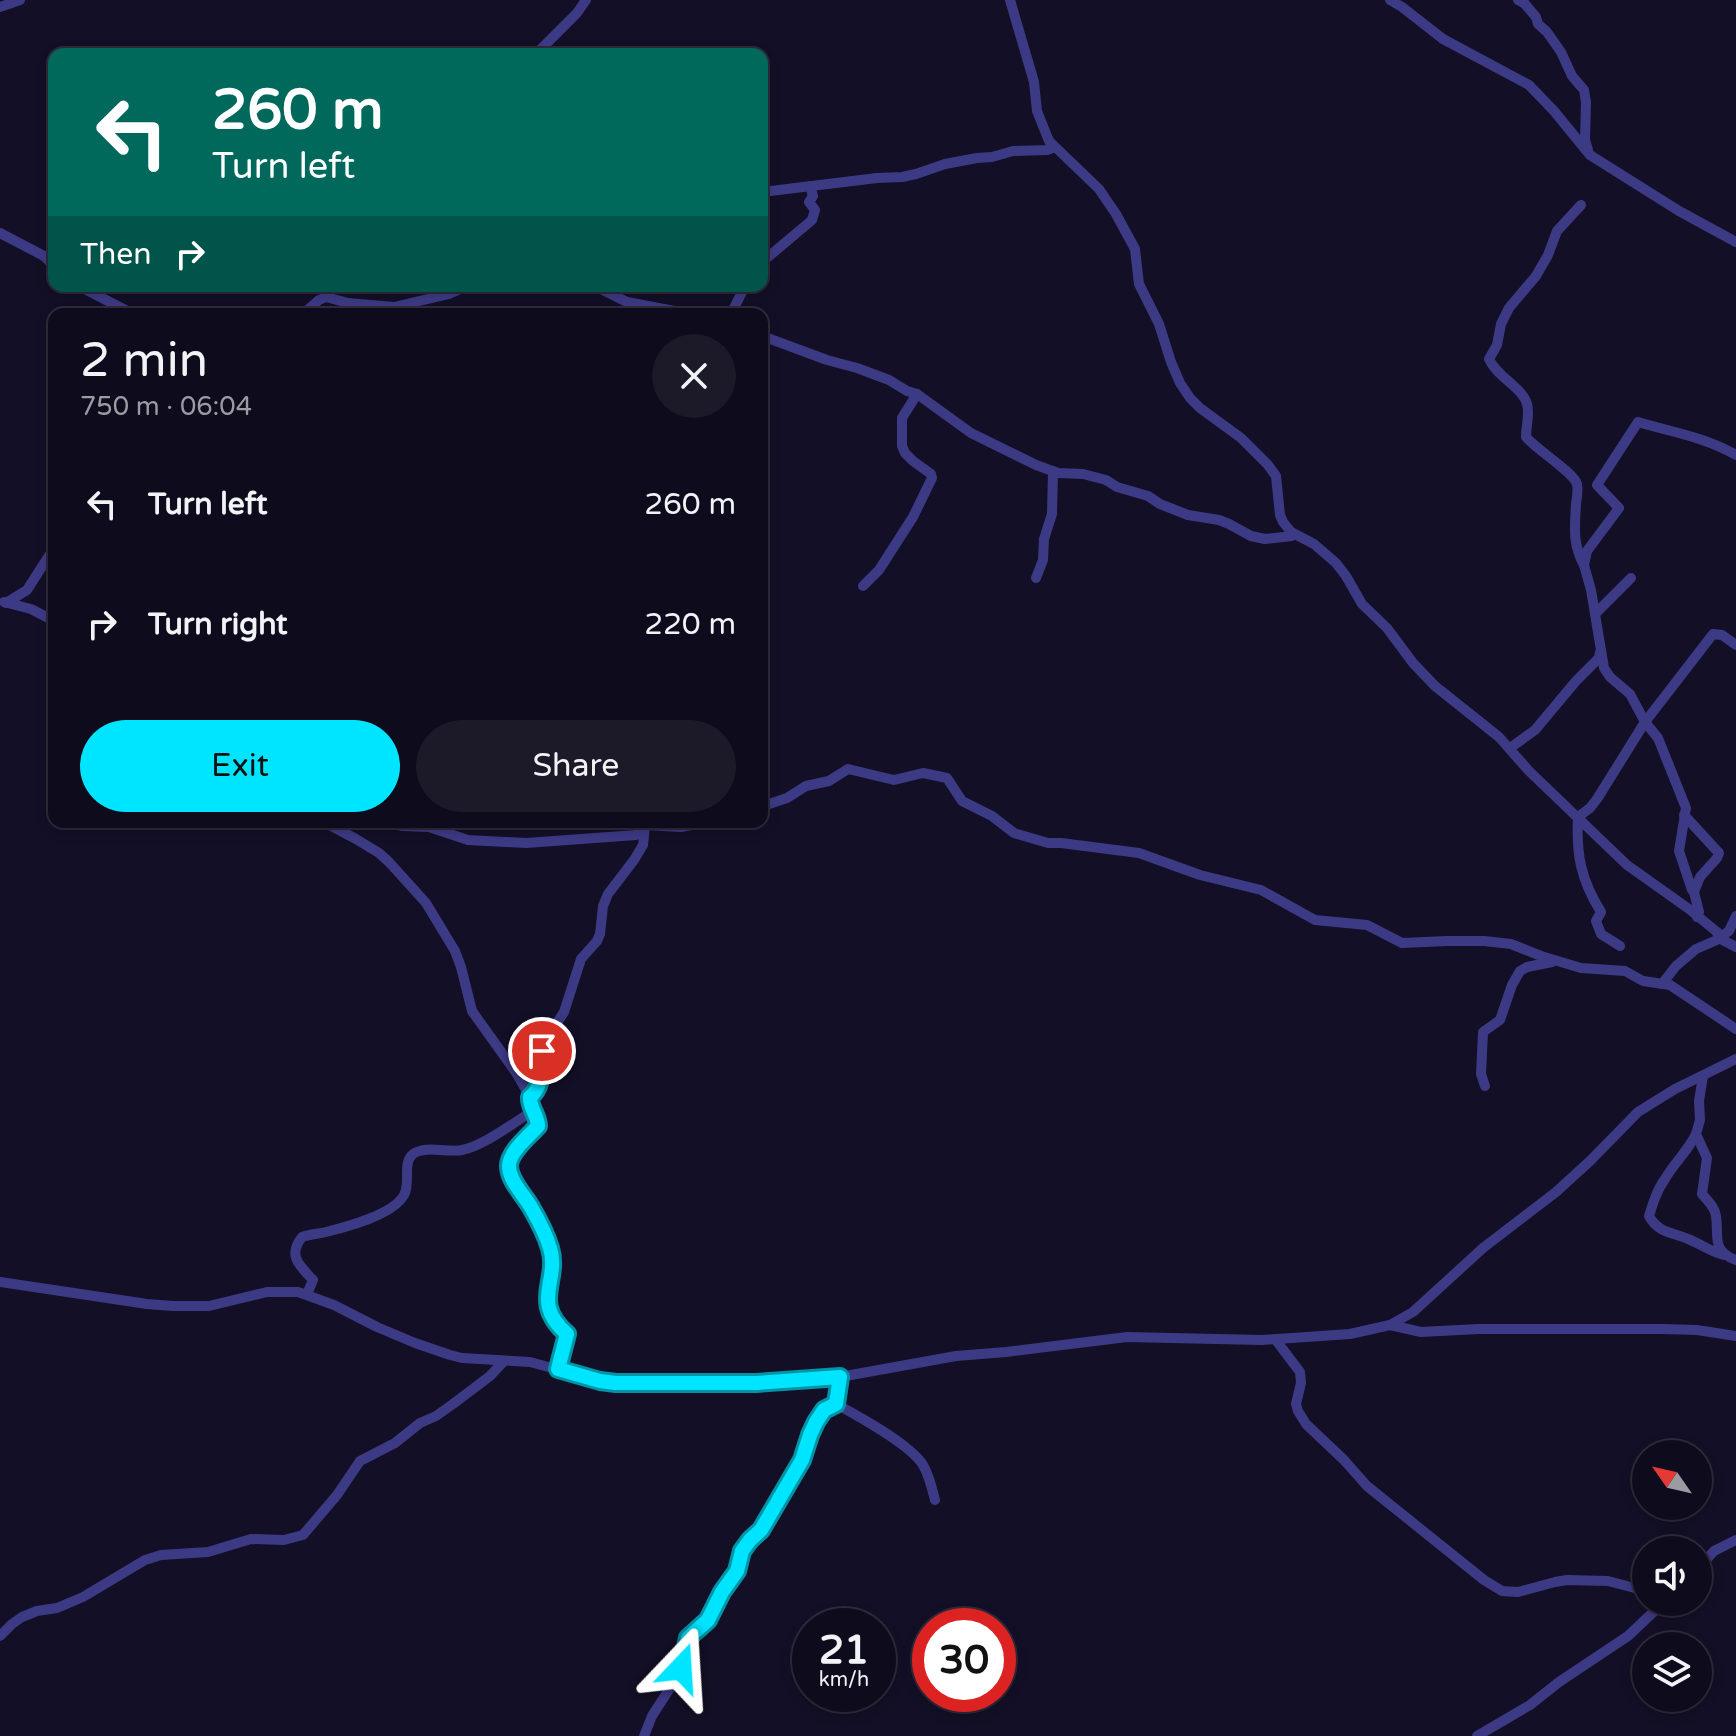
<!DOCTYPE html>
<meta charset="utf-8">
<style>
:root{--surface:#0e0b1c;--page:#1c1929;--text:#f1f3f6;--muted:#9b9ba3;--line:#2e2b3b;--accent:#00e5ff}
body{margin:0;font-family:"Varela Round",sans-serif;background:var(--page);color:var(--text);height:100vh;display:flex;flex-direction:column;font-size:30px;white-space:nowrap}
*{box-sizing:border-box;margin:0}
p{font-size:26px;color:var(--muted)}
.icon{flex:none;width:44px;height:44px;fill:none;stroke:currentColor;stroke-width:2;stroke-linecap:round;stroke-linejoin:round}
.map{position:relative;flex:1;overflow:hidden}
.side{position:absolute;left:48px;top:308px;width:720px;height:520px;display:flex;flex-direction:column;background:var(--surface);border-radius:16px;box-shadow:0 4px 12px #0003,0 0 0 2px var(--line)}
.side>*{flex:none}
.banner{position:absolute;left:48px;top:48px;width:720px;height:244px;border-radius:16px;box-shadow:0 4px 12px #0003,0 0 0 2px var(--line);background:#00695c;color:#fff;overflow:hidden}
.needle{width:52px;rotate:304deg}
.tools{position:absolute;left:1632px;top:1440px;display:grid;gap:16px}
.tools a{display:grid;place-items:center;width:80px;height:80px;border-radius:50%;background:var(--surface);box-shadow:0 4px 12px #0003,0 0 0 2px var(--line);font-size:40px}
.speed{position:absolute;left:792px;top:1608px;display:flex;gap:16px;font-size:40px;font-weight:700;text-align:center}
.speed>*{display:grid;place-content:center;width:104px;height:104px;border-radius:50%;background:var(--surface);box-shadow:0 4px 12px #0003,0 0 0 2px var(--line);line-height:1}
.speed small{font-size:20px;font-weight:400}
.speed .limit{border:12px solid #d22;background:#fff;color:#111}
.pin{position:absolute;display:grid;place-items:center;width:68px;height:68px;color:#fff;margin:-34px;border:4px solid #fff;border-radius:50%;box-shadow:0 2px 8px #0007}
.me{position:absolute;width:88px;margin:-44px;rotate:20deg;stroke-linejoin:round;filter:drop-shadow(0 0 6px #0008)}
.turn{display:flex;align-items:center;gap:28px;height:168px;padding:0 32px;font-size:36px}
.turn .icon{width:104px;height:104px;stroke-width:2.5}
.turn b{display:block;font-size:56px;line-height:68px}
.then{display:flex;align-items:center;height:76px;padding:0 32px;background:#0003;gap:16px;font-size:30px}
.round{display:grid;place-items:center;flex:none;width:84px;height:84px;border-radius:42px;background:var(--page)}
.head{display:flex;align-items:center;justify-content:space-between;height:136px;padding:0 32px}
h1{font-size:48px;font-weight:600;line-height:60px}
.action{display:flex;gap:16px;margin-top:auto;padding:16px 32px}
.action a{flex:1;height:92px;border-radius:48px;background:var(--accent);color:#111;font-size:32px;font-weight:600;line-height:92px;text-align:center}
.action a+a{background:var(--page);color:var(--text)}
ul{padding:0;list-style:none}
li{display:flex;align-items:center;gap:24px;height:120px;padding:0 32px}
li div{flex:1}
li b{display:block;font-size:30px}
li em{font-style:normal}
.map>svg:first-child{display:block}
</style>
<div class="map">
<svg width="1736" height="1736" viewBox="0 0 1736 1736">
<rect width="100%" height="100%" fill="#130f26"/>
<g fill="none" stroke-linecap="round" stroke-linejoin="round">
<g stroke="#3d3a85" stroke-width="10">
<path d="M1010,0L1034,82L1037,111L1049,141L1099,189L1116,214L1135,249L1139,284L1159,324L1171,362L1180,383L1190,398L1200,408L1241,438L1268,465L1276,476L1280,515L1283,522L1291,532L1314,544L1336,563L1346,576L1362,604L1387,628L1413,663L1435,686L1499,737L1529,771L1627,865L1689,909L1717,932L1719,938L1736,947"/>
<path d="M1390,0L1402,7L1443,39L1529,85L1554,111L1590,155L1679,211L1736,242"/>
<path d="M1518,0L1525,4L1536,17L1538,24L1547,32L1561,52L1572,76L1584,90L1586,102L1585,140L1588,150"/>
<path d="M0,7L20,0"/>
<path d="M536,54L577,13L586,0"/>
<path d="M762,192L877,178L902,177L916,174L945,164L977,158L992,157L1013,151L1047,150L1052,148L1050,142"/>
<path d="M1581,205L1557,231L1548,255L1536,276L1509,308L1501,324L1497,345L1489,359C1497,377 1523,388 1527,404C1530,414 1526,426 1526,437C1537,450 1573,472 1577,484C1578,490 1577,498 1576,503C1575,526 1572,544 1584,565"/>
<path d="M0,233L44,256L54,266"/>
<path d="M762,262L805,226L812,220L815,210L809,202L813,196L810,186"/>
<path d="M79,286L133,314"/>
<path d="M595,286L627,302L690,314"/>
<path d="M303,314L319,300L326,297L348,303L394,307L449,294L458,290L460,286"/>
<path d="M731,314L745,286"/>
<path d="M762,336L827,360L857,368L889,380L907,391L917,394L971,433L1036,465L1058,473L1083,474L1106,480L1117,487L1148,496L1160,504L1188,515L1219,520L1229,524L1251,536L1265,539L1292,536L1291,532"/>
<path d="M1036,578L1043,560L1044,539L1052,514L1053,471"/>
<path d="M863,586L879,570L913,517L932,478L931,474L913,461L905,453L902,446V418L917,394"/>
<path d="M4,602L31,609L54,621"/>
<path d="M6,603L27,590L54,548"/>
<path d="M1595,614L1631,578"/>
<path d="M1510,748L1535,730L1576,681L1599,658L1600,652"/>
<path d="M762,804H769L787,798L806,786L829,781L848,769L894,780L923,773L947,778L962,801L992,816L1014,833L1048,843H1061L1139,853L1200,875L1261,890L1315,920L1367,925L1402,943L1447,941H1484L1511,944L1541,956L1581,968L1625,971L1643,981L1670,985L1736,1029"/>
<path d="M1684,815L1719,853L1717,858L1700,877L1694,892"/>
<path d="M324,822L356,839L379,853L389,862L426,903L455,951L461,967L472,1011L517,1074L530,1097V1102L538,1122V1126C529,1136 509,1152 509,1166C509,1181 524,1196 532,1209C539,1221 546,1235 550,1248C560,1281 530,1302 567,1334L558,1369"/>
<path d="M381,822L403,826L429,827L468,840L526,843L636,835L645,825L681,827L707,822"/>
<path d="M1697,917L1699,912L1694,892L1692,890L1679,851L1686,808L1658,738L1645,722L1630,694L1610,677L1604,668L1591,590L1584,565L1587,551L1619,508L1597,485L1638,422C1671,432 1705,437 1736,455"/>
<path d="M1719,938L1729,931L1736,916"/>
<path d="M1620,946L1601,934L1596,921L1601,912C1581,880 1576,855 1578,817L1590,808L1597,799L1645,722L1713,634L1722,635L1736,645"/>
<path d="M1662,984L1676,966L1696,949L1719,939L1717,932"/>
<path d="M1703,1076L1699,1101L1700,1120L1696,1134L1707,1158L1702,1194C1707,1200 1715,1207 1716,1216C1719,1236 1711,1251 1736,1260"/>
<path d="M1485,1086L1481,1074L1483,1032L1500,1020L1512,985L1520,971L1527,967L1552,962"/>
<path d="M530,1097L536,1092L541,1081L542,1051L546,1040L564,1012L581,959L597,941L600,934L603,906L608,894L634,860L643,845L645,826"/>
<path d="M1696,1134C1688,1151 1674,1163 1665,1179C1657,1190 1653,1203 1649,1216C1659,1234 1673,1232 1688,1239C1701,1244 1711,1252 1724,1255"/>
<path d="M0,1282L147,1304L173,1306H209L267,1292H298L334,1305L377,1327L415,1343L450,1355L462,1358L530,1362L600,1381L616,1383L776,1382L840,1377L956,1356L1006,1352L1127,1337L1262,1340L1350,1334L1390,1325L1413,1312L1483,1248L1556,1192L1590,1161L1638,1112L1675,1089L1736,1059"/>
<path d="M307,1294L313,1280C300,1266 287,1256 302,1237C310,1234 318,1234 326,1232C347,1227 394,1214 404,1195C411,1183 402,1163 413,1154C426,1145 448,1153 462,1150C484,1146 514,1122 533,1111"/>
<path d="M1390,1325L1421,1332L1478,1329H1664L1697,1330L1736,1336"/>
<path d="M1275,1339L1300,1372L1301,1383L1296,1404L1298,1411L1306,1424L1344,1460L1367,1486L1484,1580L1502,1591L1518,1592L1555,1582L1567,1580L1608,1581L1646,1591"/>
<path d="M836,1404C858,1416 910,1444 923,1465C929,1475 932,1488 935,1500"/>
<path d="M1698,1569L1714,1551L1736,1540"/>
<path d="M0,1636L12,1624L22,1617L37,1611L57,1608L83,1597L145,1560L161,1555L208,1552L251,1539L284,1540L303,1535L337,1495L360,1461L395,1443L420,1423L436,1416L453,1404L490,1376L504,1361"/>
<path d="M644,1736L652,1716L679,1674L688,1638L708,1620L722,1592L737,1571L742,1551L750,1540L761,1530L782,1492L802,1460L810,1435L816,1422L824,1410L836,1404L840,1377"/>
<path d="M1477,1736L1530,1705L1559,1682L1628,1636L1664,1602"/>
</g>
</g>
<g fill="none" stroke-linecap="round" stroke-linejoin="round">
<defs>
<path id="route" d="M542,1051C540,1067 544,1086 530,1097C529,1107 538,1116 538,1126C529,1136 509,1152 509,1166C509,1181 525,1196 532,1209C539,1221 546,1235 550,1248C560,1281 530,1302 567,1334L558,1369L600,1381L616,1383H756L840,1377L836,1404L824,1410L816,1422L810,1435L802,1460L761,1530L750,1540L742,1551L737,1571L722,1592L708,1620L688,1638L681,1668"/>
</defs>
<use href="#route" stroke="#0095a6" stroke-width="20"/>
<use href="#route" stroke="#00e5ff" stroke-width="14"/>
</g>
</svg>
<div class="tools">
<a><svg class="needle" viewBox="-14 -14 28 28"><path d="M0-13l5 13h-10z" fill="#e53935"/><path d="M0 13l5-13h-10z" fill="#9b9ba3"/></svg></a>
<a><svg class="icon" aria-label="sound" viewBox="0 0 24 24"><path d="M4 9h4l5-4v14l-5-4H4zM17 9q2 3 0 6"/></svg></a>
<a><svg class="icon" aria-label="layers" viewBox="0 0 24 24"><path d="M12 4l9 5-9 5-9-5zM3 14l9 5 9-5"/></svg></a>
</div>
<div class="speed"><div>21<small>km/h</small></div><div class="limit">30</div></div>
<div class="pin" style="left:542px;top:1051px;background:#d93025"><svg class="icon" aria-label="arrive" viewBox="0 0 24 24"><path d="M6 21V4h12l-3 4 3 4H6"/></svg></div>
<svg class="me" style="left:681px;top:1668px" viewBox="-20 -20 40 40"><path d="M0-17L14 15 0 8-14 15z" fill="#00e5ff" stroke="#fff" stroke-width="4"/></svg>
<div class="banner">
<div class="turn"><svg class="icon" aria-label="left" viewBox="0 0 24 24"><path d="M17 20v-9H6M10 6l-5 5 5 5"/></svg><div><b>260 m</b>Turn left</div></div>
<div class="then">Then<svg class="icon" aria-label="right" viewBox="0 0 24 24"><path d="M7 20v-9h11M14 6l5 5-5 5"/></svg></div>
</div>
<section class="side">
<div class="head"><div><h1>2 min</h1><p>750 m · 06:04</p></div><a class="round"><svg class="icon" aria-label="close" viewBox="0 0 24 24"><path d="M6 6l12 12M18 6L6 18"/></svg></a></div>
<ul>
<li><svg class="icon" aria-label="left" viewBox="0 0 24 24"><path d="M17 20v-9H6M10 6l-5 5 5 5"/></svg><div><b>Turn left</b></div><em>260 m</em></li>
<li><svg class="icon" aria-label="right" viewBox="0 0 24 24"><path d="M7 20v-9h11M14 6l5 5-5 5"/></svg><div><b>Turn right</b></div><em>220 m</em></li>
</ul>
<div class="action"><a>Exit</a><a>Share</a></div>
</section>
</div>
